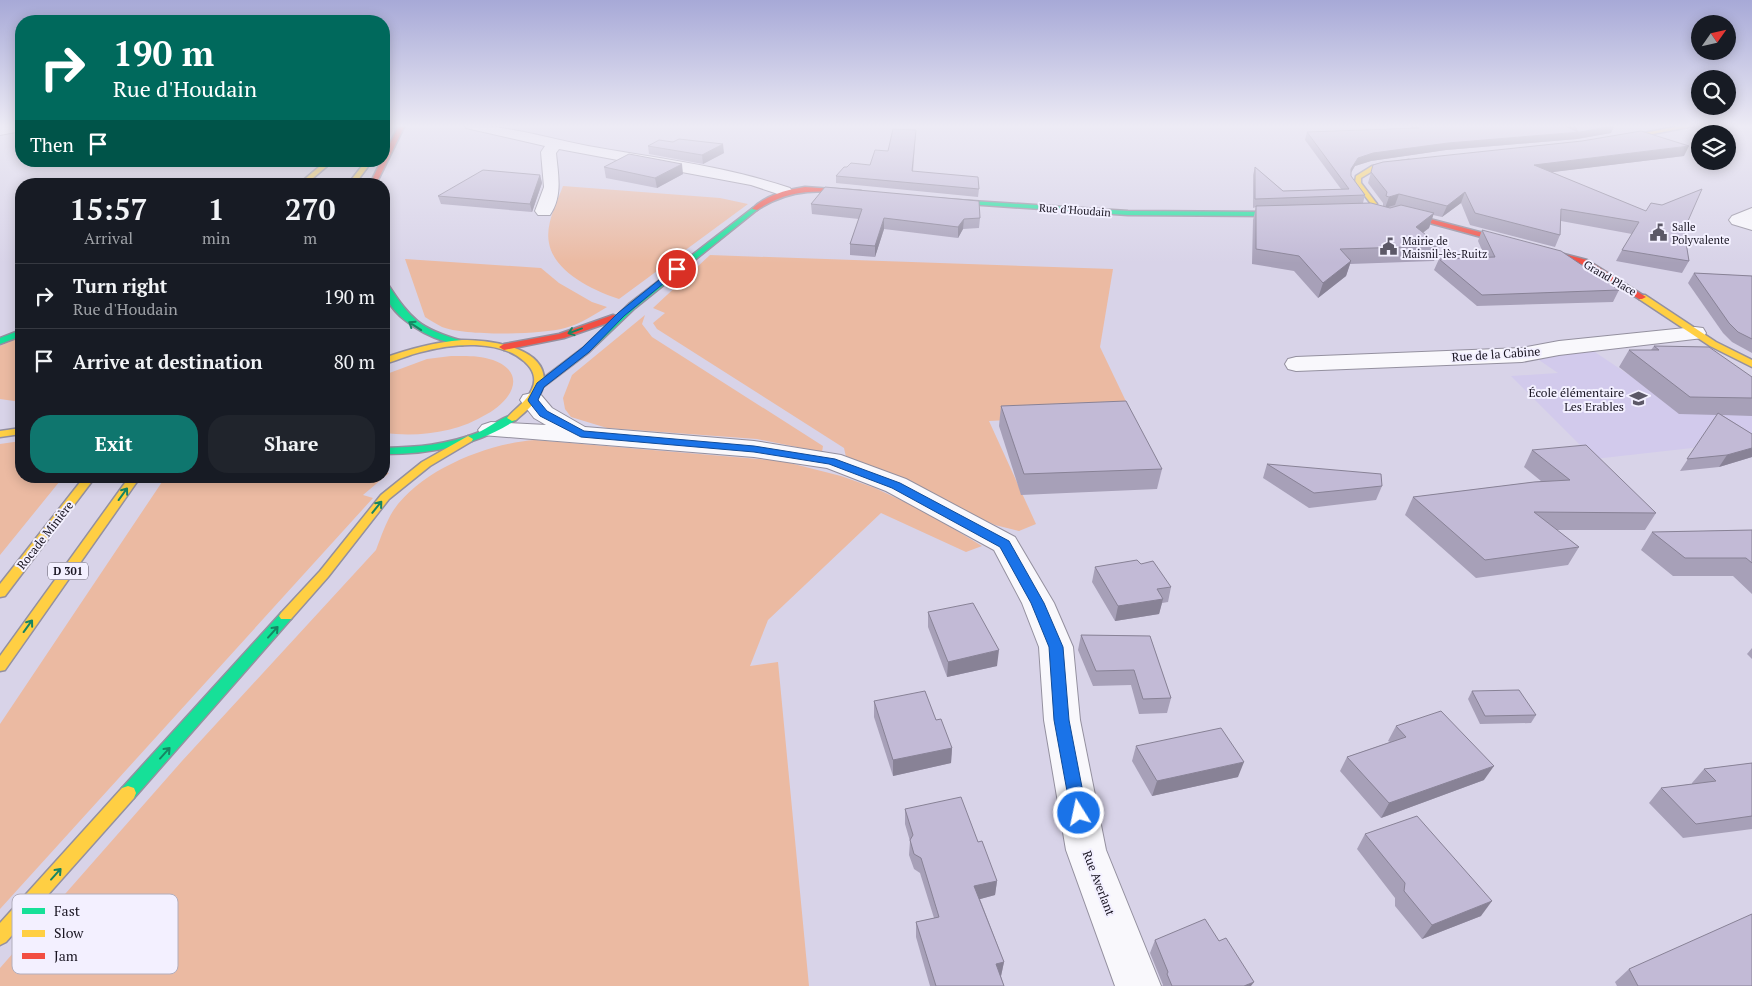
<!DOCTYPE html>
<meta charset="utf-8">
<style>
:root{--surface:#171b24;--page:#20242c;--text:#f1f3f6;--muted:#9ea1a6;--line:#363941;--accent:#0f766e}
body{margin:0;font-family:"PT Serif",serif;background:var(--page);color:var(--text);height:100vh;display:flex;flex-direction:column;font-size:19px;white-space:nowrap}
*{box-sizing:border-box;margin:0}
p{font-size:16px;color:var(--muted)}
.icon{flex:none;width:28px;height:28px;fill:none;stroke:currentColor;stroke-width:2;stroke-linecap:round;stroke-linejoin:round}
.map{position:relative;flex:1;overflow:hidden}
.drawer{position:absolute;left:15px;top:178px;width:375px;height:305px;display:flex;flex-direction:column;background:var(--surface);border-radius:20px;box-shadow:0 2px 12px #0003}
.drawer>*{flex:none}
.top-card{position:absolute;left:15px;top:15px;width:375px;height:152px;border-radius:20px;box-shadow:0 2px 12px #0003;background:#00695c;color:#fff;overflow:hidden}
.needle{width:32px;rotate:56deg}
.buttons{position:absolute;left:1691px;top:15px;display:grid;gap:10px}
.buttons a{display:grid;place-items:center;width:45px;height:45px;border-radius:50%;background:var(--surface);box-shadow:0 2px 12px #0003;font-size:25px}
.pin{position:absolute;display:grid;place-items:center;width:42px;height:42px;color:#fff;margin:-21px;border:2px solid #fff;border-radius:50%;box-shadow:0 1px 5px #0007}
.me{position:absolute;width:55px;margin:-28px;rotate:350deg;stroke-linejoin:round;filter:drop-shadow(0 0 4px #0008)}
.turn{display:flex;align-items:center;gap:18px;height:105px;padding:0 15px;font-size:22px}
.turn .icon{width:65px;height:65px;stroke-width:2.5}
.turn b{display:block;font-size:35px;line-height:42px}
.then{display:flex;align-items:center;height:48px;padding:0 15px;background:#0003;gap:10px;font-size:19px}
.eta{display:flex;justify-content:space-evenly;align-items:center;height:85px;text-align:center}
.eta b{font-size:30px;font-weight:700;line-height:35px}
.cta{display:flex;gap:10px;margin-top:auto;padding:10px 15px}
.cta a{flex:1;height:58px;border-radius:20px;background:var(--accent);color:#fff;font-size:20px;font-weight:700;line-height:58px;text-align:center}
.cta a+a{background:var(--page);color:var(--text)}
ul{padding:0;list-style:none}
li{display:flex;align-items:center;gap:15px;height:65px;padding:0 15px;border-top:1px solid var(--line)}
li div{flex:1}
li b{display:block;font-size:19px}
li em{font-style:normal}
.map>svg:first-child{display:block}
</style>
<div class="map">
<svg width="1752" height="986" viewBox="0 0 1752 986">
<rect width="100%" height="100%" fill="#d8d3e8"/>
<path fill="#d2caec" d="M1589,348L1629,375L1752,406V439L1719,445L1594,459L1511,376L1558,373L1536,358Z"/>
<g fill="#ebbaa2">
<path d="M563,186L720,198L748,204L619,299C594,291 554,272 549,243C545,225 557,202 563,186Z"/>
<path d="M710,255L1113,269L1100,347L1132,414L989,421L1036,524L1019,531L995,525L878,469L846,457L844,448L657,329L653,323L665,313L653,308Z"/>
<path d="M405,259L541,268L559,283L592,302L607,307C594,315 580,324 565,328C540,335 465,336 442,327C436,324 430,320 425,317Z"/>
<path d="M645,315L642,324L652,337L823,446L822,452L757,439L607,428L571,417L565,409L563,398L572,375Z"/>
<path d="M21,337V402L0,399V346Z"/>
<path d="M451,356C464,356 479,355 493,360C528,373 512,400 487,414C456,433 419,437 384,433V375L427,359Z"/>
<path d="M535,440L782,461L841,476L875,488L926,512L982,546L966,552L881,513L768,620L750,666L778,662L809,986H0V968L182,761L376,550C381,537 386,522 393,511C420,470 488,443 535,440Z"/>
<path d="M21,441V476H64L0,555V444Z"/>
<path d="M384,472L389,473L363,495L373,498L0,909V724L166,476H384Z"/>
</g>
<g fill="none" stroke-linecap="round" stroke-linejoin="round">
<defs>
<g id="street">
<path d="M8,125H21V131L0,135V127Z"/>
<path d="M464,125C506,125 547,138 588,146C655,158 725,166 790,188L792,191L784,196L751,185L559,149L556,153C558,174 563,196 550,215H538L535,211L544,187L541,152L545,146L466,128Z"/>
<path d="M1752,208V230L1732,224L1729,220L1732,216Z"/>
<path d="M1695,327L1703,328L1706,333L1703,338L1559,355L1522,362L1296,371L1288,369L1285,364L1288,359L1296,357L1522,348L1559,341Z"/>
<path d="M532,393L541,395L552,408L585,427L754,441L841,455L906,479L1015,537L1054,603L1073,647L1080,720L1106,850L1161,986H1115L1066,850L1044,720L1039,647L1022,603L994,550L886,491L827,468L754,457L482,435L478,430L482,425L491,422L546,425L534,418L520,400L523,395Z"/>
</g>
<g id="fast">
<path d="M941,199L1128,211L1292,212L1296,214L1292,216L1128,215L939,202V200Z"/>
<path d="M753,208L758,209L635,308L589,352L543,387H537L535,385L537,383L583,348L629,304Z"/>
<path d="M384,283H387C411,320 420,329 463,341V345C457,346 450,343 444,341C421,334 382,311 384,283Z"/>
<path d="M21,330V336L0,344V338Z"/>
<path d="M512,415L516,416L517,418L516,420C475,446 431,454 384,454V448C416,447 447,445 477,433C489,428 500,418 512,415Z"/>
<path d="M286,611L291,613L293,616L291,619L134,798L128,800L122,798L120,793L122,788L281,613Z"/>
</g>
<g id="slow">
<path d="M1685,125H1699L1611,142L1608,140Z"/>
<path d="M1409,160L1411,161V163L1376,169L1361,178V183L1377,204L1376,205H1372L1355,183L1356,176L1372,166Z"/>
<path d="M326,161H333L306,184H299Z"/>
<path d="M366,161H372L355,184H348Z"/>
<path d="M1639,295H1645L1716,342L1752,360V367L1710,346L1639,299Z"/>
<path d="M462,340C489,340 552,347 543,387C539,401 526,411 516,420L512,421L507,418C515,408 527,402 532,389C537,379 533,369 525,362C499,338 451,344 421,352C408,355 396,361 384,364V358C409,349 435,342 462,340Z"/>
<path d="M21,428V434L0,437V431Z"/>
<path d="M468,436L473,439L472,441L430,466L389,499L328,577L291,619H281L279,616L281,613L320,571L381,495L422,462Z"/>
<path d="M85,476H96L5,596L0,597V584Z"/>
<path d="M130,476H141L5,670L0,671V656Z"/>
<path d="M128,786L134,788L136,793L134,798L6,942L0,945V923L122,788Z"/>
</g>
<g id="jam">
<path d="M399,125H405L376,184H370L381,161H384V156Z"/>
<path d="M805,187L861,191L864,193L861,195C821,190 792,187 757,210L752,209C766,195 786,190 805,187Z"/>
<path d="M1395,210L1587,260L1646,297L1642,299H1639L1581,264L1393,213V211Z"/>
<path d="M613,315L616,316V320L564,338L504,350L499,347L504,344L559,334Z"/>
</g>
</defs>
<use href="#street" stroke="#94909f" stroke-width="2"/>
<use href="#fast" stroke="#94909f" stroke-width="3"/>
<use href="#slow" stroke="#94909f" stroke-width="3"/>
<use href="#jam" stroke="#94909f" stroke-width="3"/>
<use href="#street" fill="#f9f8fc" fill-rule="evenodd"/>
<use href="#fast" fill="#16e098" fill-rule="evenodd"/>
<use href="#slow" fill="#ffcf43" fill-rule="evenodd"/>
<use href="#jam" fill="#f24e42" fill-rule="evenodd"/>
</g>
<g fill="#a7a0b8">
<path d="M1411,125H1564L1566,126L1565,125H1612L1614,126L1611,133L1577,139L1446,150L1371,161L1355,166L1351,173V176L1365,195L1363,203L1383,206V203L1368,183L1373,165L1684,156L1552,172L1684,230L1689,261L1682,273L1616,261L1622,250L1632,234L1561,221L1560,235L1555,247L1470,225L1461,203L1442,217L1433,215L1429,228L1423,233L1440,246L1434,261L1350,264L1346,276L1318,298L1294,271L1252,264L1253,220L1256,207L1253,208V175L1255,167L1283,191L1341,189L1305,140L1307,132L1410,128Z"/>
<path d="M916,130L913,172L979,189L978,197L836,183V176L847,167L870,165Z"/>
<path d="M648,146L724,153L703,164L649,154Z"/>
<path d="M604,167L683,174L657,188L606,178Z"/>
<path d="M540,175L542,183L532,212L441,204L438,196Z"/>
<path d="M811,204L980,218L979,228L963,229L958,238L884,229L875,257L850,255V244L859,219L812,214Z"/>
<path d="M1482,230L1619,290L1613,302L1477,306L1434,270L1439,259L1485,257L1478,241Z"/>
<path d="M1694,273L1752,276V353L1732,342L1723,333L1688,283Z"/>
<path d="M1654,346L1752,377V416L1722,415L1752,434V457L1719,467L1680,471L1717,415L1679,414L1619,367L1629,350H1651Z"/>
<path d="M1001,406L1162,469L1157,489L1021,495L999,426Z"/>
<path d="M1532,450L1656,513L1645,530H1557L1579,547L1568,565L1476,578L1405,515L1413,497L1541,481L1524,467Z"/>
<path d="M1267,464L1382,486L1376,500L1309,508L1263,478Z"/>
<path d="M1752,530V594L1733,576H1673L1641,550L1652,532Z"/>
<path d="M1141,564L1171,587L1168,602L1162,603L1159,614L1115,621L1092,582L1095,567Z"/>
<path d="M928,612L997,666L947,677L928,627Z"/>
<path d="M1081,635L1150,636L1171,698L1167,713L1139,714L1131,685L1093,686L1078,650Z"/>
<path d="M1752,648V659L1747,654Z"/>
<path d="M1472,691L1536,715L1531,723L1480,724L1468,699Z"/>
<path d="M874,701L936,720L952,748L951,763L893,776L874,717Z"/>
<path d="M1396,726L1484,780L1381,818L1340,771L1347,757L1390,742L1388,741Z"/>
<path d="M1136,746L1238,777L1152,796L1132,761Z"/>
<path d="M1752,763V829L1683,838L1649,803L1661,788L1692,784V783L1704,769Z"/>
<path d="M905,809L978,842L997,881L995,895L980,899L1004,962L1001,976L1004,986H930L916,937V922L934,918L920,873L914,869L909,855L910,841L905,824Z"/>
<path d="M1365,834L1481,916L1422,939L1395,906V898L1357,849Z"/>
<path d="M1155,940L1219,941L1251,986H1162L1163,985L1150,953Z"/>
<path d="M1629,969L1752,986H1617L1615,982Z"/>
</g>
<g fill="#888296">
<path d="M1614,126L1611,133L1577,139L1446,150L1371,161L1355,166L1348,177L1351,169L1358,158L1373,153L1448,143L1580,132Z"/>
<path d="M723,144L724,153L703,164L702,155Z"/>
<path d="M1689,146L1684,156L1529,175L1534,165Z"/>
<path d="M682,164L683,174L657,188L655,178Z"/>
<path d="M540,175L542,183L532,212L530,204Z"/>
<path d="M1465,192L1461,203L1442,217L1447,206Z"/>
<path d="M1399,194L1395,205L1385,208L1389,197Z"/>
<path d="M1434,213L1429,228L1410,242L1416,227Z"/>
<path d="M884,218V229L875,257V246Z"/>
<path d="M964,219L963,229L958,238V227Z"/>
<path d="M1351,261L1346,276L1318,298L1323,283Z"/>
<path d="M1752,448V457L1719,467L1727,455Z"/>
<path d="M1163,599L1159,614L1115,621L1118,606Z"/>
<path d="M999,650L997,666L947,677L948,662Z"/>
<path d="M952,748L951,763L893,776V760Z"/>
<path d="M1244,762L1238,777L1152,796L1157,781Z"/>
<path d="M1494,766L1484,780L1381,818L1389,803Z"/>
<path d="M997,881L995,895L973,901L974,886Z"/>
<path d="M1492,901L1481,916L1422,939L1432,925Z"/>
<path d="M1004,962L1001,976L994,979L996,964Z"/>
<path d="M1254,982L1251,986H1244Z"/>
</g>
<g fill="#c2bad6" stroke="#888296">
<path d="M1415,125H1564L1578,132L1574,125H1612L1614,126L1580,132L1448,143L1373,153L1358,158L1351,169V176L1365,195L1255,199V167L1283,191L1349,189L1307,132L1419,128Z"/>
<path d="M893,129L916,130L912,171L978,177L979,189L836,176L844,167H847L851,163L870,165L875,150L888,151Z"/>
<path d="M1641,131L1689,146L1534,165L1646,211L1651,203L1662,205L1702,189L1684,230L1689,261L1622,250L1639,222L1561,209L1560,235L1475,213L1465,192L1447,206L1399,194L1389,197L1386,196L1387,192L1371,172L1373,165L1383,162L1582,141Z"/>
<path d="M679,139L723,144L702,155L648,146L659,140L673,142Z"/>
<path d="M629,154L682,164L655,178L604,167Z"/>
<path d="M483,170L540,175L530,204L438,196Z"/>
<path d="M825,187L979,201L980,218L964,219L958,227L884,218L875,246L850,244L862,209L811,204Z"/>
<path d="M1371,203L1390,208L1401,205L1434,213L1416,227L1440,246L1340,249L1351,261L1323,283L1299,256L1256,249V206Z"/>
<path d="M1482,230L1561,251L1619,290L1482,295L1439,259L1495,257Z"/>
<path d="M1694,273L1752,276V339L1738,332L1729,323Z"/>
<path d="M1654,346L1709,347L1752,377V398L1690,397L1629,350H1659Z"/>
<path d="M1126,401L1162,469L1024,474L1001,406Z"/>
<path d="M1718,413L1752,434V448L1727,455L1687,459Z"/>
<path d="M1586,445L1656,513L1534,512L1579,547L1485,560L1413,497L1534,482L1570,480L1532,450Z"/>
<path d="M1267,464L1381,474L1382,486L1314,493Z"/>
<path d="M1752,530V563L1746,558H1685L1652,532Z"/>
<path d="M1137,560L1141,564L1153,561L1171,587L1157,589L1163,599L1118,606L1095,567Z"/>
<path d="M973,603L999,650L948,662L928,612Z"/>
<path d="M1081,635L1150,636L1171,698L1143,699L1134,670L1096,671Z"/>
<path d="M1519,690L1536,715L1485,716L1472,691Z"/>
<path d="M925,691L936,720L941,719L952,748L893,760L874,701Z"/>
<path d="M1441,711L1494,766L1389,803L1347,757L1406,737L1396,726Z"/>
<path d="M1221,728L1244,762L1157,781L1136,746Z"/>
<path d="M1752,763V816L1696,824L1661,788L1716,781L1704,769Z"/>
<path d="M961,797L978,842L982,841L997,881L974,886L1004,962L996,964L1004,986H936L916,922L939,917L921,858L914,854L910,840L913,835L905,809Z"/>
<path d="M1417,816L1492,901L1432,925L1404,891L1405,883L1365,834Z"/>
<path d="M1752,914V986H1638L1629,969Z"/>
<path d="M1205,919L1219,941L1226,938L1254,982L1244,986H1172L1167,974L1168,972L1155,940Z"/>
</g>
<defs><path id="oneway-shaft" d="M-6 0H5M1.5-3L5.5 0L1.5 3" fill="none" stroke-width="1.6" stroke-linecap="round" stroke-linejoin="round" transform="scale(1.25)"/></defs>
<g stroke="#178563">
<use href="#oneway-shaft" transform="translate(415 326) rotate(-146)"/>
<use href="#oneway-shaft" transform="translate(575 331) rotate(160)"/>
<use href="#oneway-shaft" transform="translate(123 494) rotate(-54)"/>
<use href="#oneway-shaft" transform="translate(377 507) rotate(-51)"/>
<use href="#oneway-shaft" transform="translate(28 626) rotate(-54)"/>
<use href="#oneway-shaft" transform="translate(273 632) rotate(-48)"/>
<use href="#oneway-shaft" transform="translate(165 753) rotate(-48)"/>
<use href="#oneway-shaft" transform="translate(56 874) rotate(-48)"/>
</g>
<linearGradient id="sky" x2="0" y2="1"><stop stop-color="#a7a9d7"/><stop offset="0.48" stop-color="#edebf5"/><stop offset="1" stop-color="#edebf5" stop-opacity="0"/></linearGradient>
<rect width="1752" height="263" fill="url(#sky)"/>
<path fill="#1a73e8" stroke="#114b97" d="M674,268L681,269L624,316L589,352L544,387L538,400L547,411L584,431L754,446L835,459L900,483L1009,541L1044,603L1063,647L1069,720L1087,813L1084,818L1079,820L1073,818L1071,813L1054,720L1049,647L1031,603L1000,547L892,488L829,464L754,452L581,437L540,416L529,402L528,400L537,383L582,348L618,313Z"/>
<defs>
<symbol id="civic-bare" viewBox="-9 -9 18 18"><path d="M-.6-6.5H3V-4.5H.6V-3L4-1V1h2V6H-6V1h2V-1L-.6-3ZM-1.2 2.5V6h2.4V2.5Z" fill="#5c5867" stroke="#f3f0ff" stroke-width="2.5" paint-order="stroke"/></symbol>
<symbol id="school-bare" viewBox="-9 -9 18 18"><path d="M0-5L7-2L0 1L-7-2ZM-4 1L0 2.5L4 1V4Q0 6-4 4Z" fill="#5c5867" stroke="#f3f0ff" stroke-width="2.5" paint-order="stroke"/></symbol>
</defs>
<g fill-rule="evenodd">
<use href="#civic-bare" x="1646" y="220" width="25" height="25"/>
<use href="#civic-bare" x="1376" y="234" width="25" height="25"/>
<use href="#school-bare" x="1626" y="386" width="25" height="25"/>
</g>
<g text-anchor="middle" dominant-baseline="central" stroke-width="4" stroke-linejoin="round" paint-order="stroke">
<g font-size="11" fill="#191522" stroke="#f3f0ff">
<text transform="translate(1075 210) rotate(4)">Rue d'Houdain</text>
<text transform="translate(1610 278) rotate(30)">Grand Place</text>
</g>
<g font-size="11" fill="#191522" stroke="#f3f0ff" text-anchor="start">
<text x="1672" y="227">Salle<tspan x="1672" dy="13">Polyvalente</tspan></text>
<text x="1402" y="241">Mairie de<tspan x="1402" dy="13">Maisnil-lès-Ruitz</tspan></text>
</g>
<rect fill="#f3f0ff" stroke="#5a5764" stroke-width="1" x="48" y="562.5" width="40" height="17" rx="4"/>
<g font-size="11" font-weight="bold" fill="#191522">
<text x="68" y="571">D 301</text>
</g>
<g font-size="12" fill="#191522" stroke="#f3f0ff">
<text transform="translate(1496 354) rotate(-4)">Rue de la Cabine</text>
<text transform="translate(45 535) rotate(-52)">Rocade Minière</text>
<text transform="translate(1099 883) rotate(69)">Rue Averlant</text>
</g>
<g font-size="12" fill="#191522" stroke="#f3f0ff" text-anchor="end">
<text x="1624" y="392">École élémentaire<tspan x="1624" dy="14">Les Erables</tspan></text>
</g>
</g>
<rect x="12" y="894" width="166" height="80" rx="8" fill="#f3f0ff" stroke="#b2aebd" stroke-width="1"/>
<rect x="22" y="908" width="23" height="6" fill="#16e098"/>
<rect x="22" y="930" width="23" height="7" fill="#ffcf43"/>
<rect x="22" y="953" width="23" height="6" fill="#f24e42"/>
<g font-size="14" fill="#191522">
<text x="54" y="916">Fast</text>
<text x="54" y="938">Slow</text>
<text x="54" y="961">Jam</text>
</g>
</svg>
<div class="buttons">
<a><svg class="needle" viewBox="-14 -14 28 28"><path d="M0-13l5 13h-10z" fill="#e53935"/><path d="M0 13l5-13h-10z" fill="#9ea1a6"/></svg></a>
<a><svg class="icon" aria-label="search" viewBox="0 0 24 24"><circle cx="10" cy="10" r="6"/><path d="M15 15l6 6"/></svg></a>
<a><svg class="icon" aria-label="layers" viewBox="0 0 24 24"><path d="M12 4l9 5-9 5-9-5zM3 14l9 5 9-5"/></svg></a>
</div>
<div class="pin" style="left:677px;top:269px;background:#d93025"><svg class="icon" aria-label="arrive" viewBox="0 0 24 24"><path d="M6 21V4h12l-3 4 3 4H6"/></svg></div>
<svg class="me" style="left:1079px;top:813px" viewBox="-20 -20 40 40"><circle r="17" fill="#1a73e8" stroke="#fff" stroke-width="3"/><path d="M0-11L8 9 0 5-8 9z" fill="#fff"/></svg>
<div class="top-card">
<div class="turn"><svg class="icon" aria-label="right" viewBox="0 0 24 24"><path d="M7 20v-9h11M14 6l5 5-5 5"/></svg><div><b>190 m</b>Rue d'Houdain</div></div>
<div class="then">Then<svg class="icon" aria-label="arrive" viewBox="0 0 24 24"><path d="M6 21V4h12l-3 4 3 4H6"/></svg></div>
</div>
<section class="drawer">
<div class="eta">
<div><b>15:57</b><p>Arrival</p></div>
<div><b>1</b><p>min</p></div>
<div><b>270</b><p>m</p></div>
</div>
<ul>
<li><svg class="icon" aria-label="right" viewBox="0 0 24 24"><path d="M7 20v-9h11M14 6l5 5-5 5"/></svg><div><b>Turn right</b><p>Rue d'Houdain</p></div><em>190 m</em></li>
<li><svg class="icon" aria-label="arrive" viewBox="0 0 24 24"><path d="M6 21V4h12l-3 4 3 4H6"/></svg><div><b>Arrive at destination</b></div><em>80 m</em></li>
</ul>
<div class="cta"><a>Exit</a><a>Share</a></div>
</section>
</div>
